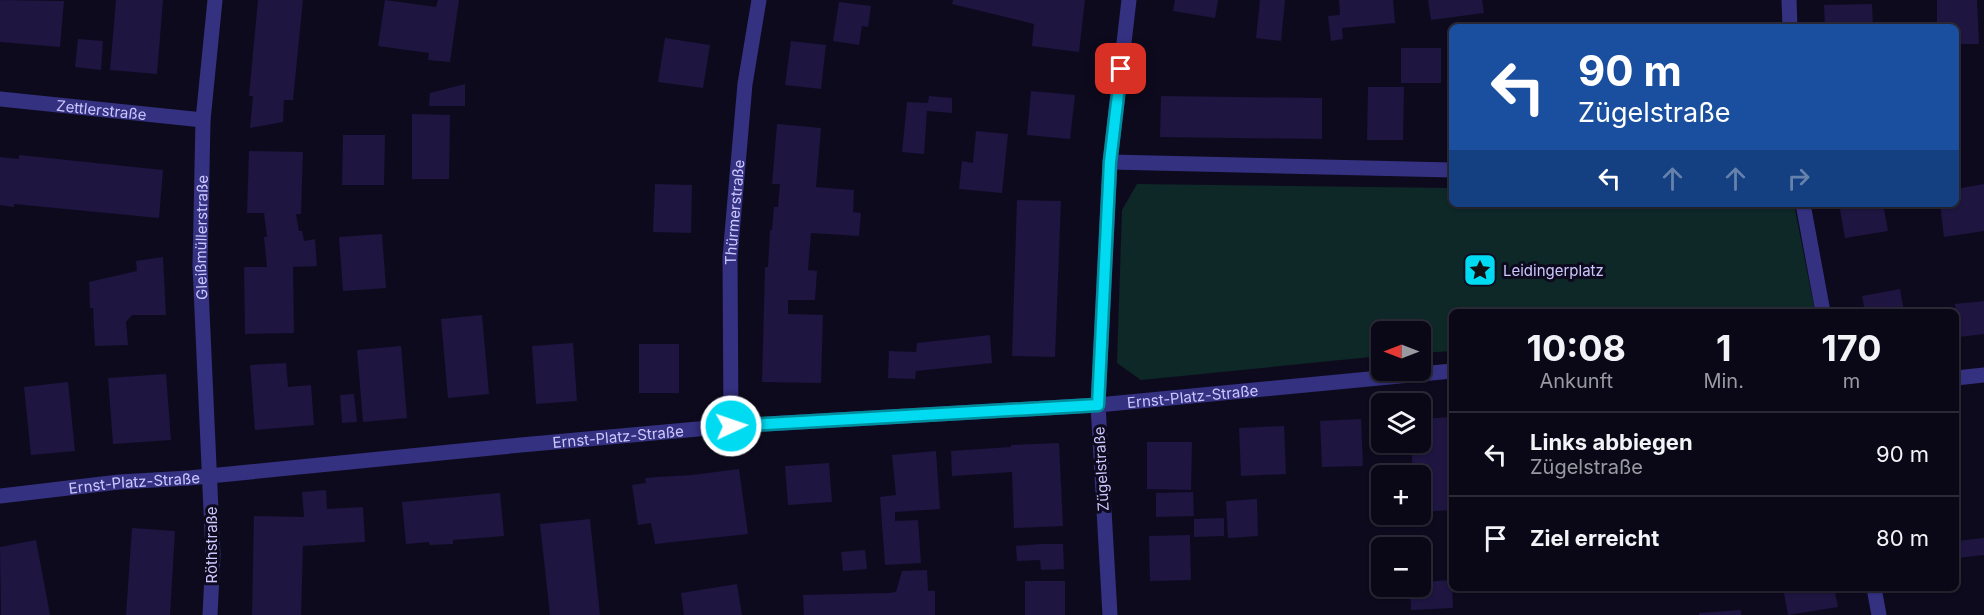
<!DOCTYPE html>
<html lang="de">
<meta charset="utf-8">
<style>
:root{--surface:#0a0816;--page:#13111f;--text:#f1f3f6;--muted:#999aa1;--line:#2a2935}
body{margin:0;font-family:Inter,sans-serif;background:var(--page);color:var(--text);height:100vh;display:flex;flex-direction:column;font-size:22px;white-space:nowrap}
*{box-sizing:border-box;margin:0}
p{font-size:20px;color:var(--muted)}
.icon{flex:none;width:33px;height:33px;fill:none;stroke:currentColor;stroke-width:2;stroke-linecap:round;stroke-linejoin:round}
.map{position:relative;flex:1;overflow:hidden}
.side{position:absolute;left:1449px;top:309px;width:510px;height:282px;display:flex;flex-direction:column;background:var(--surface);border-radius:9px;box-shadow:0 2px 4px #0004,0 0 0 2px var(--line)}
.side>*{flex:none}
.top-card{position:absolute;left:1449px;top:24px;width:510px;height:183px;border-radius:9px;box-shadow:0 2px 4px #0004,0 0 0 2px var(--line);background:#1a4fa0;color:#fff;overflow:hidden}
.needle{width:39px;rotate:270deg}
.fabs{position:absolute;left:1371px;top:321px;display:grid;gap:12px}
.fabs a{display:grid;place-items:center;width:60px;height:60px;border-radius:9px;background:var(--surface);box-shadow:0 2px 4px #0004,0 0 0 2px var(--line);font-size:30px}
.pin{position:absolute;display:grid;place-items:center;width:51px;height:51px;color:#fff;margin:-26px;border-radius:12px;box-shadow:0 3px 9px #0006}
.me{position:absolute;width:66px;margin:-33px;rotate:87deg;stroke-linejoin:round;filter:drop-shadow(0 0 4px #0008)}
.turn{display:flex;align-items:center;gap:21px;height:126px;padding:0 30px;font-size:27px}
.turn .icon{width:78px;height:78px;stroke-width:2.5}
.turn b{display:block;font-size:42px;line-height:51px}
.lanes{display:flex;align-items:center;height:57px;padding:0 30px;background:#0003;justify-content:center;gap:30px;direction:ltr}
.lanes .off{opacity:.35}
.eta{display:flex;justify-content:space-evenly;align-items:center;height:102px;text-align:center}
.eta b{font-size:36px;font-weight:700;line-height:42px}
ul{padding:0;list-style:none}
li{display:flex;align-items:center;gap:18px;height:84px;padding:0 30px;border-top:2px solid var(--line)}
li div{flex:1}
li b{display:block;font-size:22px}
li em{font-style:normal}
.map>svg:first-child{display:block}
</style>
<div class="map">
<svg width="1984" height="615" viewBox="0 0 1984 615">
<rect width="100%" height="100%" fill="#0e0a1e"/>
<path fill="#0d2827" d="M1137,184L1452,188V204H1794L1815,312H1452V351L1421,353L1420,332H1382L1381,356L1141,380L1117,363L1122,210Z"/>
<g fill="#1e1540">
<path d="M0,0L64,1L60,47L0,42Z"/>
<path d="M116,0H163L157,74L110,70Z"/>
<path d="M258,0H303L293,100H284L283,122L250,128L253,96H249Z"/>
<path d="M385,0L436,7L438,0H459L450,62L428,60L429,53L378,46Z"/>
<path d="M953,0H1085L1079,52L1032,46L1034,24L952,4Z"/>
<path d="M1175,0H1218L1215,18L1173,11Z"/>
<path d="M1260,0H1285L1281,41L1256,38Z"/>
<path d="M1339,0H1393L1395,23L1342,28L1343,39L1331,41L1328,16L1340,15Z"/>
<path d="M1428,0H1482L1484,13L1431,20Z"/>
<path d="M1937,0H1977L1979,44H1956V27H1937Z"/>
<path d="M839,2L871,6L868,27L862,26L859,45L833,41Z"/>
<path d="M1872,4L1873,27H1825L1824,5Z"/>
<path d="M665,38L710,45L703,88L658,82Z"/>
<path d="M78,39L103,41L101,70L75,67Z"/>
<path d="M791,41L826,45L821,89L785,85Z"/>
<rect x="1401" y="48" width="40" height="35"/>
<path d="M465,84V106H429L430,93Z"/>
<path d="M1368,87H1404L1403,140H1367Z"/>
<path d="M1031,91L1075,95L1070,139L1027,135Z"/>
<path d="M929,96L952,98V113L927,111L924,154L902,152L907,102L928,103Z"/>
<path d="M1161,96L1322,98V139L1160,137Z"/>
<path d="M412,114L450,115L449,179H412Z"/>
<path d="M777,124L821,128L816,187L854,190L853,212L861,213L859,236L811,233L808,270L817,271L815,300H788V314L823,315L821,383L762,382L765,267H768L770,230H772L774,207H778L780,184H772Z"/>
<path d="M976,131L1008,134L1002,193L959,189L962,161L973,163Z"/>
<path d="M343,135H385L384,185H342Z"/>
<path d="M249,151L303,152L301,214H296L299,231H302L304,241L315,239L317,266L293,267L294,333L245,334L244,267H267L264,237H267L264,213H247Z"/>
<path d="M19,155L163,170L159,218L14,204V207L0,205V157L19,159Z"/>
<path d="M655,184L692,185L691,233L653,232Z"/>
<path d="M1984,184V231L1944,237L1940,204H1956V189Z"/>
<path d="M1017,200L1061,201L1055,357L1012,356Z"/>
<path d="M1839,204H1883L1888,231L1845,238Z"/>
<path d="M382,234L386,288L343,291L339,237Z"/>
<path d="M163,257L166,315H132L126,322L128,345L95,346L93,308H90L89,282L137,271L136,261Z"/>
<path d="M1900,289L1904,312H1865L1862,296Z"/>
<path d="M1984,301V334L1959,337L1955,304Z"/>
<path d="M482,315L489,394L448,398L441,319Z"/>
<path d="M990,335L992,363L916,371L915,379L888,378L889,351L916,352L917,343Z"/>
<path d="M573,343L577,401L536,404L532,346Z"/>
<rect x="639" y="344" width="40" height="49"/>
<path d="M401,346L407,418L363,422L357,350Z"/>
<path d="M286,363L288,387L311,385L314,425L255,430L250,365Z"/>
<path d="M166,374L171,440L113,444L108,378Z"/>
<path d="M68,382L75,451L31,455L24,387Z"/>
<path d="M354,394L357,422L342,423L340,395Z"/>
<path d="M1452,417V510L1420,512V476H1413L1411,442H1420V419Z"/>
<path d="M1361,419L1363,466L1322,467L1320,421Z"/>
<path d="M1284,426L1286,474L1241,476L1239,428Z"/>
<path d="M1147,442H1192L1191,490L1147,489Z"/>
<path d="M1059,443L1063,526L1014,528L1012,472L952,476L951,451L1011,447V445Z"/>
<path d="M936,451L940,509L895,512V521L918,520L921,563L885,565L880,497L896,495L892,455Z"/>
<path d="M829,463L832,502L788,505L785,466Z"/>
<path d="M739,469L748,534L655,544L651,523L638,525L632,485L646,483L645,478L657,477L692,475Z"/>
<path d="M326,490L327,509L363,507L365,542L303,546L301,615H252L254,516L304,517L302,492Z"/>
<path d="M1193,492L1194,516L1156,517V493Z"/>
<path d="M500,493L504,536L453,540V544L429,545V542L406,544L402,502Z"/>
<path d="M1257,499L1258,536L1228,538L1226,501Z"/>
<path d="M1224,518V536L1194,537V519Z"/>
<path d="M590,519L600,615H550L540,524Z"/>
<path d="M132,528L175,531L170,615H126Z"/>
<path d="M1190,535L1191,580L1150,581L1149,536Z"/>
<path d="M1414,536L1415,548H1396L1395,537Z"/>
<path d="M1984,538V555L1957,558L1956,541Z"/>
<path d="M36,540L50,615H1L0,547Z"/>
<path d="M1040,544H1063L1064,569L1041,570L1040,560L1017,561L1016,546Z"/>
<path d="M865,550L867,569L843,571L841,552Z"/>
<path d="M927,570L928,591H935V615H804L803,595L889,593L896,592L902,571Z"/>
<path d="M1452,580L1453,608L1411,610L1410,586H1420V582Z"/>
<rect x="1025" y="581" width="40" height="34"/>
<path d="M737,584L742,615H684L681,593Z"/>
<path d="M1783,588H1834L1838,607L1788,615Z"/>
<path d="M1741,610V615H1699V613Z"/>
</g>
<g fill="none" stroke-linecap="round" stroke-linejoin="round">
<g stroke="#343181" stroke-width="15">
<path d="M1789,0L1790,27"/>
<path id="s1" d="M0,99L203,120"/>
<path d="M1110,162L1452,170"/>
<path d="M1803,204L1823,312"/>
<path d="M1956,378L1984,375"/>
<path id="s2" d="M731,426L730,257L745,84L759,0"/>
<path id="s3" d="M0,496L119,482L189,478L521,445L731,426L1098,405L1452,371"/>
<path d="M1874,588L1879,615"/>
<path id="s4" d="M210,615L213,555L200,266L203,120L215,0"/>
<path d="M1110,615L1098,405L1110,162L1129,0"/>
</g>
</g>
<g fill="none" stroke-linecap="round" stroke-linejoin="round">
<defs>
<path id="route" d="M731,426L1098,405L1110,162L1121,69"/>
</defs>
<use href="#route" stroke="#008e9d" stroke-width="15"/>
<use href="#route" stroke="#00dbf2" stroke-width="10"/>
</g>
<defs>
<symbol id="sight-square" viewBox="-11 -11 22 22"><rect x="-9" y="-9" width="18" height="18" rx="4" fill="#00dbf2" stroke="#0e0a1e"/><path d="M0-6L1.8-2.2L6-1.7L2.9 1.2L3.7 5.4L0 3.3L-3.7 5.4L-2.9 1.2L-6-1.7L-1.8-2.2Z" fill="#111"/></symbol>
</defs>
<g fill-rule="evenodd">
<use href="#sight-square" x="1461" y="251" width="38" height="38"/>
</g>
<g text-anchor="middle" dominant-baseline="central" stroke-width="6" stroke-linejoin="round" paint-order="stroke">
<g font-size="15" fill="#cdc7ff" stroke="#0e0a1e">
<text stroke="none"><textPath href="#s1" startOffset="102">Zettlerstraße</textPath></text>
<text stroke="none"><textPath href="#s2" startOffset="214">Thürmerstraße</textPath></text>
<text stroke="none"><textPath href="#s4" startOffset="378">Gleißmüllerstraße</textPath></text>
<text stroke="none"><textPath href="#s3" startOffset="1197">Ernst-Platz-Straße</textPath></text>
<text stroke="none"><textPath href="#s3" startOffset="621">Ernst-Platz-Straße</textPath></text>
<text transform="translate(1101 469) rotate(-93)">Zügelstraße</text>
<text stroke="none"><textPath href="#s3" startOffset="135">Ernst-Platz-Straße</textPath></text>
<text transform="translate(211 545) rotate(-90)">Röthstraße</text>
</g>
<g font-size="15" fill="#cdc7ff" stroke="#0e0a1e" text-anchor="start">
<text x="1503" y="270">Leidingerplatz</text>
</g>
</g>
</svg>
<div class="fabs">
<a><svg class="needle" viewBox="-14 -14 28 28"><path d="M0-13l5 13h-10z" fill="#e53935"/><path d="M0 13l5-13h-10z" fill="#999aa1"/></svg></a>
<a><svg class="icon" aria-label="layers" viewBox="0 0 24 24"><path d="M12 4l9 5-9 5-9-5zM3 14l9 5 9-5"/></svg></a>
<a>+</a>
<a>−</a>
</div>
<div class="pin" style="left:1121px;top:69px;background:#d93025"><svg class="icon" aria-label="arrive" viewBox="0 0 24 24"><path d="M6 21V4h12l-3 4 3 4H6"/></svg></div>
<svg class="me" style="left:731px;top:426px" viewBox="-20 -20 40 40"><circle r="17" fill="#00dbf2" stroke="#fff" stroke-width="3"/><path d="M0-11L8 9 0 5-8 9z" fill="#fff"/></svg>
<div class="top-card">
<div class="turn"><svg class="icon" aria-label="left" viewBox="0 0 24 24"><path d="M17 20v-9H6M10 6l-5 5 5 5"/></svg><div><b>90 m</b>Zügelstraße</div></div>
<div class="lanes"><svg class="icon" aria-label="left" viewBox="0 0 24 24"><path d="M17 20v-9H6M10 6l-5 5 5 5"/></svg><svg class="icon off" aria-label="ahead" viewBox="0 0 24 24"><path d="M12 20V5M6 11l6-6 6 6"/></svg><svg class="icon off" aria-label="ahead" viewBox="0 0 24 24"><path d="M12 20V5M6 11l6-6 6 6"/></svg><svg class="icon off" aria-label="right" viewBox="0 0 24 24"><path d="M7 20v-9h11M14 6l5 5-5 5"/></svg></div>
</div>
<section class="side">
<div class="eta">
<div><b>10:08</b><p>Ankunft</p></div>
<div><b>1</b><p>Min.</p></div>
<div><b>170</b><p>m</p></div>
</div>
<ul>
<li><svg class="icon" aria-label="left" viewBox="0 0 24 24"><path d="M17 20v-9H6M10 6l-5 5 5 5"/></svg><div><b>Links abbiegen</b><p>Zügelstraße</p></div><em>90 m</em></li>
<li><svg class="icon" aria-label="arrive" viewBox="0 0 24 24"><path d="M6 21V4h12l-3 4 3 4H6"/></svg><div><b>Ziel erreicht</b></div><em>80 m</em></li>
</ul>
</section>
</div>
